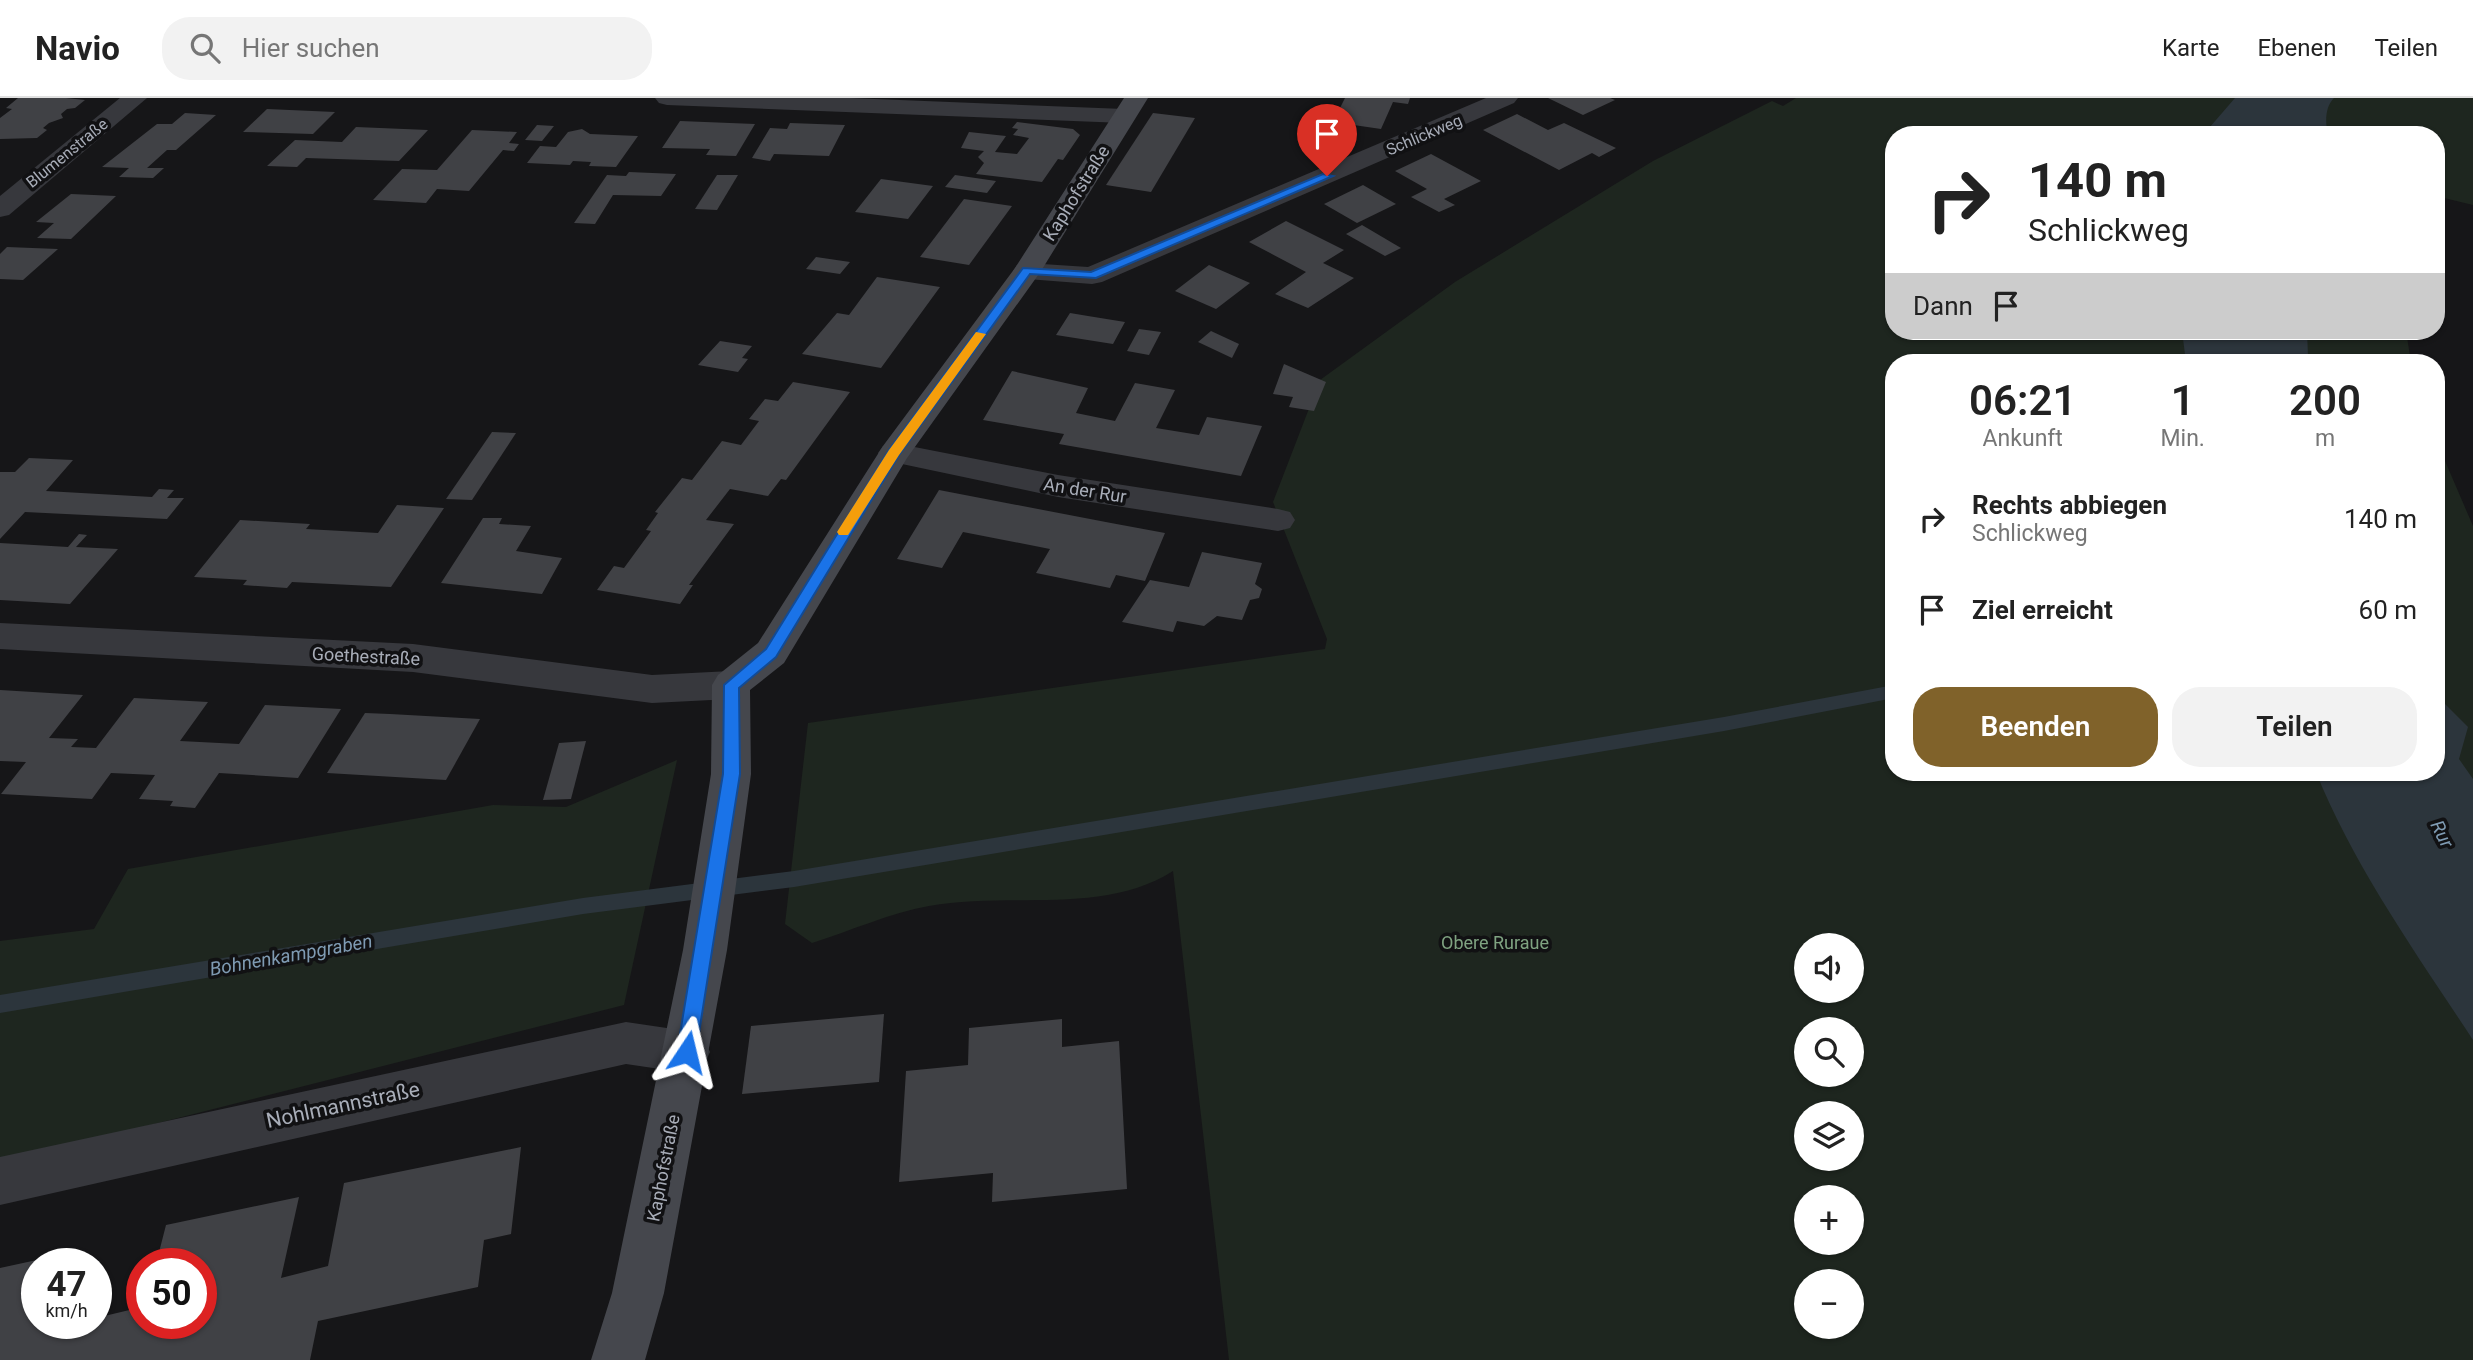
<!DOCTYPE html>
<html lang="de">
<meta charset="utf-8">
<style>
:root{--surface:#fff;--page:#f2f2f2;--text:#222;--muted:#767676;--line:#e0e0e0;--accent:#80622a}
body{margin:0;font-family:Roboto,sans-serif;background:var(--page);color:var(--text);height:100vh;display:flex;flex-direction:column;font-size:26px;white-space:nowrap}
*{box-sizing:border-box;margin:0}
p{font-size:23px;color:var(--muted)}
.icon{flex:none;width:38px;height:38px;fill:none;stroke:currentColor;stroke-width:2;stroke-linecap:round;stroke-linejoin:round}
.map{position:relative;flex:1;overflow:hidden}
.sheet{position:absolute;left:1885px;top:256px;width:560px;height:427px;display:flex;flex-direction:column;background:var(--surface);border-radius:28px;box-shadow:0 2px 5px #0004}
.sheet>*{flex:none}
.top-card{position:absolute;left:1885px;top:28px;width:560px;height:214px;border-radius:28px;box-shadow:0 2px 5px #0004;background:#fff;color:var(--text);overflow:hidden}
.buttons{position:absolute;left:1794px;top:835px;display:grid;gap:14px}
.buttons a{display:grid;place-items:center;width:70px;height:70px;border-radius:50%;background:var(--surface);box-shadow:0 2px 5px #0004;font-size:35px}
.speed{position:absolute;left:21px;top:1150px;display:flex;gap:14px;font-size:35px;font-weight:700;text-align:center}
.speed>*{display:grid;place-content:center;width:91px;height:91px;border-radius:50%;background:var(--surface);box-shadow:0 2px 5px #0004;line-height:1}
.speed small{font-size:18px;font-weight:400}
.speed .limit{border:10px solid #d22;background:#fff;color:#111}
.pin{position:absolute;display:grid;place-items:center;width:60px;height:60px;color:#fff;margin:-72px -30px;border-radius:50% 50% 50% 0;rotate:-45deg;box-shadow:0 0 7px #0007}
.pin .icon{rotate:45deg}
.me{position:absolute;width:77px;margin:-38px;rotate:10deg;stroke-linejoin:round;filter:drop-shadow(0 0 5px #0008)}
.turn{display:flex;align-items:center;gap:24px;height:147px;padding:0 28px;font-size:32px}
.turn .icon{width:91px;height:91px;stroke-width:2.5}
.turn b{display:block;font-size:49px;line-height:60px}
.then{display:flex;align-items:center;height:66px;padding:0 28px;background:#0003;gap:14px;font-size:26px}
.eta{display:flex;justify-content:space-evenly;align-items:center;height:119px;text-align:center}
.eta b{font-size:42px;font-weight:600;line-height:49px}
.primary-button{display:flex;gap:14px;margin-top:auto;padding:14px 28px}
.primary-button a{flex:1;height:80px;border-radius:28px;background:var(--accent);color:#fff;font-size:28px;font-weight:600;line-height:80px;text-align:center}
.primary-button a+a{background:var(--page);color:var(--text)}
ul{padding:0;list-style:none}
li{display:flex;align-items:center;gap:21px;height:91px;padding:0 28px}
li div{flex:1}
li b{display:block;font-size:26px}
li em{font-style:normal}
header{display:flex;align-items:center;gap:42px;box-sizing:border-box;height:98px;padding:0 35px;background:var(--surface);border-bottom:2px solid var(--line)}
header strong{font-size:33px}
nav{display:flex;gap:38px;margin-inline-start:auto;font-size:24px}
.search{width:490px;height:63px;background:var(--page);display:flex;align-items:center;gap:18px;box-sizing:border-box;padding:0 24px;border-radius:28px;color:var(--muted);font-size:26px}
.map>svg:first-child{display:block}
</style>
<header>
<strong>Navio</strong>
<div class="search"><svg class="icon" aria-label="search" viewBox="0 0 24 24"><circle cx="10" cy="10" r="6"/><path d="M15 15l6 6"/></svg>Hier suchen</div>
<nav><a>Karte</a><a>Ebenen</a><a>Teilen</a></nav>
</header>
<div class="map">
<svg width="2473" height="1262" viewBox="0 0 2473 1262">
<rect width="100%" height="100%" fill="#161618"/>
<g fill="#1e261f" fill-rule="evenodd">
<path d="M1796,0H2473V107L2436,98V37H1894V233H2406L2411,264H1894V674H2436V342L2473,428V1262H1229L1173,773C1102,818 1009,793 929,808C890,815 850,833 812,845L785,826L808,625L1325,551L1327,541L1273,404L1320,282L1455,184L1653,63L1772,3L1783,8ZM1806,847H1852V892H1806ZM1806,931H1852V976H1806ZM1806,1015H1852V1060H1806ZM1806,1099H1852V1144H1806ZM1806,1183H1852V1228H1806Z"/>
<path d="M677,662L624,907L0,1065V843L94,831L128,771L493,707L566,709Z"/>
</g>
<g fill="#2c353c">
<path d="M2235,0H2334C2325,9 2325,24 2328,37H2203Z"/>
<path d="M2182,233H2307L2308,258L2301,264H2186Z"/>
<path d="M2436,597L2468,629L2459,661L2473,681V942C2418,858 2353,767 2316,674H2436Z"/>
</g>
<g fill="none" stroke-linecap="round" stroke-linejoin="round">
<path fill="#2c353c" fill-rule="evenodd" d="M1894,587V600L1724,633L794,789L583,816L0,915V897L583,800L794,773L1724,619Z"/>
</g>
<g fill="#404145">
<path d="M18,0H66L85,2L75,10L67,11L61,16L63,20L49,25L43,30L47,32L37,40L0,41V20L12,11L6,10Z"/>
<path d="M1345,0H1410L1408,6L1393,4L1381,31L1333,24Z"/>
<path d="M1548,0H1610L1615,2L1583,17Z"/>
<path d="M267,11L335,14L313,36L243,34Z"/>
<path d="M185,15L216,17L176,52H167L147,70H164L153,80L119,79L129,70L102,69L157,26H172Z"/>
<path d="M1153,15L1195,20L1151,94L1106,87Z"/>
<path d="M1517,16L1548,32L1564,25L1616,50L1599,59L1592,55L1559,72L1483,32Z"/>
<path d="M680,23L755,26L736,58L706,57L710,51L662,50Z"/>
<path d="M1017,24L1073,31L1080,37L1063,62L1058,61L1042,84L976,76L984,65L978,59L984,53L961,50L969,34L1006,38L995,54L1017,56L1029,40L1013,37L1018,31L1012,30Z"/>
<path d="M1307,24L1341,28L1336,39L1302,34Z"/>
<path d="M790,25L845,27L829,58L774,56L770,63L752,60L770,30L787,31Z"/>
<path d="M537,27L554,28L542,43L525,42Z"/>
<path d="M356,29L428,32L399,63L306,60L297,69L267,68L295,42L342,44Z"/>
<path d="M582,31L590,36L638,38L616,69L589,68L591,64L573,63L570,67L527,65L540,48L556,49L568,34Z"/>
<path d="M472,32L517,34L509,45L519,46L514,53L503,52L469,93L437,91L426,105L373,102L402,71L437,72Z"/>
<path d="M1431,56L1481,83L1444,101L1455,107L1439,114L1411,99L1427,91L1395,73Z"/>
<path d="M629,74L676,76L661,98L613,97L595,126L574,125L607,77L626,78Z"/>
<path d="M717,77H738L717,112L695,111Z"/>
<path d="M955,77L996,83L987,95L945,89Z"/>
<path d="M881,81L933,88L908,121L855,114Z"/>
<path d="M1363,87L1396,106L1357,125L1324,106Z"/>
<path d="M71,96L116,98L71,141L37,140L54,125L36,124Z"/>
<path d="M964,101L1012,108L969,167L920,159Z"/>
<path d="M1286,123L1344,152L1323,165L1354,180L1308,210L1275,196L1306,174L1249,144Z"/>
<path d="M1362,127L1401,150L1385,158L1346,136Z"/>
<path d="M7,149L58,151L23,182L0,181V156Z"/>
<path d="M816,159L850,164L840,176L806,171Z"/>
<path d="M1209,167L1250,185L1216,211L1175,193Z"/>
<path d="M877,179L940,189L881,270L802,256L837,215L849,217Z"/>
<path d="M1070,215L1088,218L1125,224L1113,246L1056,237Z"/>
<path d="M1139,231L1161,234L1149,257L1127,253Z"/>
<path d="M1211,233L1239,246L1232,260L1198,244Z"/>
<path d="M720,243L752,248L742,260L748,261L738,274L698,267Z"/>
<path d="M1284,266L1326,284L1314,313L1289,309L1293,299L1273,296Z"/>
<path d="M1012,273L1088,290L1076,315L1115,323L1135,285L1175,292L1156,330L1199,337L1207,319L1262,328L1241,378L1059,346L1064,336L983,322Z"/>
<path d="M793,284L850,294L786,382L781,381L768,398L730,391L706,422L734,426L689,487H693L680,506L597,492L614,468L624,470L651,433L646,432L658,415L655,414L682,380L692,382L722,343L741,347L759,323L749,321L765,301L778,303Z"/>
<path d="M492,334L516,335L472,402L446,401Z"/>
<path d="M29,360L73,362L46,393L152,399L159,391L174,392L167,400H184L167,421L25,414L0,441V374H15Z"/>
<path d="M939,392L1111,425L1165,435L1145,483L1116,477L1110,490L1036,475L1050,451L963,434L942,470L897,461Z"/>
<path d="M397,407L444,410L391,489L292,484L287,490L243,487L247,482L194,479L240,422L310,426L306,431L378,435Z"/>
<path d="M483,420H502L499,426L531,428L516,453L562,460L542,496L441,485Z"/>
<path d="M79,436L87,437L76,449L118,451L70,506L0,502V445L68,449Z"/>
<path d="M1202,454L1262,465L1255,486L1262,491L1259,500L1250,502L1242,522L1217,518L1204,528L1177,523L1173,534L1122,524L1150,482L1189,489Z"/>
<path d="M0,592L83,597L49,640L78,641L71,649L96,650L134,600L208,604L180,643L239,646L265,607L341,611L298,680L219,675L195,710L170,708L173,703L139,701L155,677L111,675L92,701L1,696L26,664L0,663Z"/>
<path d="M365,615L390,616L480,621L446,682L327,675Z"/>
<path d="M586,643L571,701L543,702L559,645Z"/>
<path d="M884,916L879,984L742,996L751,928Z"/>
<path d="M1062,921V949L1119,943L1127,1091L992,1104L993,1075L899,1084L906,973L968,967L969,930Z"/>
<path d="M521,1049L511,1136L484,1142L478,1189L318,1223L310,1262H0V1170L69,1155L66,1166H37V1225H48L47,1230L96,1225V1220L142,1209V1225H201V1166H156L166,1127L299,1099L281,1180L328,1168L344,1085Z"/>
</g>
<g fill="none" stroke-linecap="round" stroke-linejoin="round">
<g fill="#37383d" fill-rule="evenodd">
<path d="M120,0H147L9,117L0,119V98Z"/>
<path d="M655,0H850L1124,11L1133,13L1136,18L1133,23L1124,25L667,7L659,5Z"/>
<path d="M1486,0H1518L1514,5L1102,184L1092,186L1027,181L1017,179L1013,173L1017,167L1027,165L1088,169Z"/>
<path d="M894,345L1058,377L1278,411L1290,414L1295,422L1290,430L1278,433L1058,399L883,362L878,355L883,348Z"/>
<path d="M0,525L413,546L652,577L731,573L744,577L750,587L744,597L731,601L652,605L413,574L0,551Z"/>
<path d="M626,924L687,933L703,939L710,954L703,969L687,975L626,966L0,1107V1059Z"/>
</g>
<path fill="#45474d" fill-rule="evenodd" d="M1124,0H1148L1041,173L907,360L784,565L750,592L751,676L727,852L664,1195L645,1262H591L612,1195L683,852L711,676L712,587L718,577L758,545L883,348L1015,170Z"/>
</g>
<path fill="#1a73e8" stroke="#114b97" stroke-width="2" d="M1323,76L1333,78L1096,180L1030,176L899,357L776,559L739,590L740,676L696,954L694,960L687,963L680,960L677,954L723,676L724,587L766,551L889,352L1023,170L1091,174Z"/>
<path fill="#f59e0b" d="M976,234L986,236L899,357L848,437H839L837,434L889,352Z"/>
<g text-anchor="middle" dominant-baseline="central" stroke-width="7" stroke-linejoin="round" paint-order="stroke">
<g font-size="16" fill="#a8adb8" stroke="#111113">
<text transform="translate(1424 37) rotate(-23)">Schlickweg</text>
<text transform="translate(67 55) rotate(-39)">Blumenstraße</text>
</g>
<g font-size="18" fill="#a8adb8" stroke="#111113">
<text transform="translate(1076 95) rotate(-58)">Kaphofstraße</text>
<text transform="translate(1085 392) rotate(9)">An der Rur</text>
<text transform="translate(366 558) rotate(3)">Goethestraße</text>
<text transform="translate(663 1070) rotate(-79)">Kaphofstraße</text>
</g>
<g font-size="18" fill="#7fa381" stroke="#111113">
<text x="1495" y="844">Obere Ruraue</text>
</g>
<g font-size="19" font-style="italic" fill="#7f9bb3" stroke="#111113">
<text transform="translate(2442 736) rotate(63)">Rur</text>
<text transform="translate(291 857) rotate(-10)">Bohnenkampgraben</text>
</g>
<g font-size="21" fill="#a8adb8" stroke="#111113">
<text transform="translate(343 1007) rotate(-12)">Nohlmannstraße</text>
</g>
</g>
</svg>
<div class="buttons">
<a><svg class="icon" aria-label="sound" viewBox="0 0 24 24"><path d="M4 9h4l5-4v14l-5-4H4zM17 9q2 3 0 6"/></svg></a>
<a><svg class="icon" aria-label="search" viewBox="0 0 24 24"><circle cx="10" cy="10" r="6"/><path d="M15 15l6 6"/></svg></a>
<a><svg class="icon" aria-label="layers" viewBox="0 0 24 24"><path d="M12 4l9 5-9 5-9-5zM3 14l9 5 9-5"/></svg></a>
<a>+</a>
<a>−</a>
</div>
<div class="speed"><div>47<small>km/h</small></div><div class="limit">50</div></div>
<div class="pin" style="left:1327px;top:78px;background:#d93025"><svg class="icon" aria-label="arrive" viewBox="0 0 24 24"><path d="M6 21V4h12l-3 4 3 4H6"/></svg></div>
<svg class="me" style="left:687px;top:954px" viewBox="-20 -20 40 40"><path d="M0-17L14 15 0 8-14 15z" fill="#1a73e8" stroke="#fff" stroke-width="4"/></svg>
<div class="top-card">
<div class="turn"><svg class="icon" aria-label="right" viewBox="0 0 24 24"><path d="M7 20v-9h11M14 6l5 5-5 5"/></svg><div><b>140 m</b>Schlickweg</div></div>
<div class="then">Dann<svg class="icon" aria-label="arrive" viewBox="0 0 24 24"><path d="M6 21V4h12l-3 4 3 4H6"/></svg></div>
</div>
<section class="sheet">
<div class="eta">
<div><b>06:21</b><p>Ankunft</p></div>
<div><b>1</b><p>Min.</p></div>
<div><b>200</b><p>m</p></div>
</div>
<ul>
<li><svg class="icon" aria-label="right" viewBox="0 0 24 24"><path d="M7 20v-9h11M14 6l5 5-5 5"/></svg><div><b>Rechts abbiegen</b><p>Schlickweg</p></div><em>140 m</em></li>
<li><svg class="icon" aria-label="arrive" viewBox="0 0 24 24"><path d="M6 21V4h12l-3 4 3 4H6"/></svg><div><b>Ziel erreicht</b></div><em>60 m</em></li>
</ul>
<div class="primary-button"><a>Beenden</a><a>Teilen</a></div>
</section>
</div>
